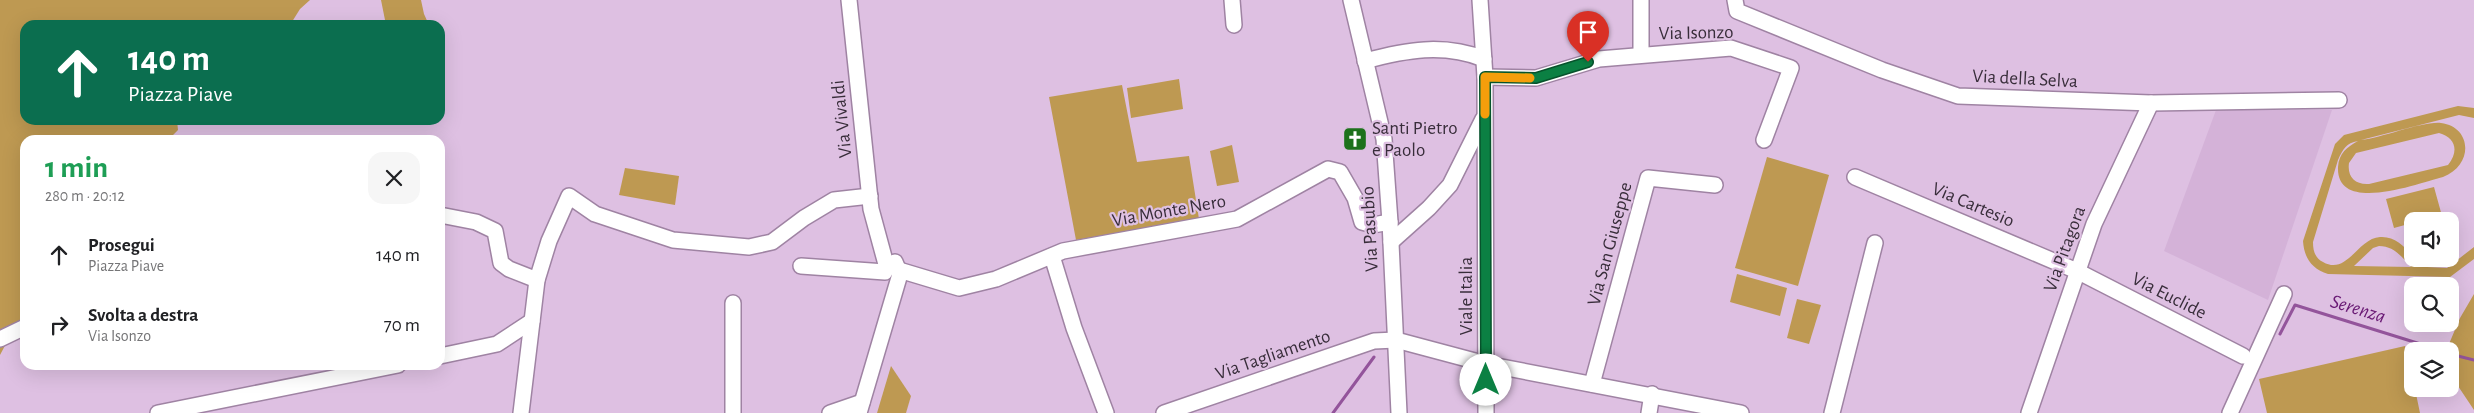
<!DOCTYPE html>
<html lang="it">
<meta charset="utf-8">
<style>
:root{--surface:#fff;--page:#f6f6f6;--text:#202124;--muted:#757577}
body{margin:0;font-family:"Alegreya Sans",sans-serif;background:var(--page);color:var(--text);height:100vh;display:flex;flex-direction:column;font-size:19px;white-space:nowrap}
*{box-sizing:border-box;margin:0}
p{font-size:16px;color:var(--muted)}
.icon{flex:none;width:28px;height:28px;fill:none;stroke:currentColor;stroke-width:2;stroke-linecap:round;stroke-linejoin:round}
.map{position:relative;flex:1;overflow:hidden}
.sheet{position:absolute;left:20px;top:135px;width:425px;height:235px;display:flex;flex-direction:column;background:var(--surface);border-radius:15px;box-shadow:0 5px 20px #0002}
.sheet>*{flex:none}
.guide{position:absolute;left:20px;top:20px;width:425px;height:105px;border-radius:15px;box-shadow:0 5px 20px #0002;background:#0b6e4f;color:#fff;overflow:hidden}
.tools{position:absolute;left:2404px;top:212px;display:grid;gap:10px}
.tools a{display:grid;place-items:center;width:55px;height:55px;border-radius:10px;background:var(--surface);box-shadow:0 5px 20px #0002;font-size:25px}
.pin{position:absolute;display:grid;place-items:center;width:42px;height:42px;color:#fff;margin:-51px -21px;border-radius:50% 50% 50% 0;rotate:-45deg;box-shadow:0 0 5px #0007}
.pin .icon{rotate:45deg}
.me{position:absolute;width:55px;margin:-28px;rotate:0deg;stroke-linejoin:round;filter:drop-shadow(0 0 4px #0008)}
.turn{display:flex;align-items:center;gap:18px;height:105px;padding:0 25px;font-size:22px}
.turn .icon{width:65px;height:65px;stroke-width:2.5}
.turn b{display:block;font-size:35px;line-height:42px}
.round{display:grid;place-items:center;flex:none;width:52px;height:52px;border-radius:15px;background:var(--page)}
.headline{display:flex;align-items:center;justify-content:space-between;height:85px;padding:0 25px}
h1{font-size:30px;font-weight:600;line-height:38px;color:#1e9e55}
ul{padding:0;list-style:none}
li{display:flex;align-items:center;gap:15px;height:70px;padding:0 25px}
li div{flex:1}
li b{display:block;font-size:19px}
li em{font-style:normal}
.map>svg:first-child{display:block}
</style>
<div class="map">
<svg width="2474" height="413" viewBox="0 0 2474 413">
<rect width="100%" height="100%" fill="#dec0e2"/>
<path fill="#d4b2d8" d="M2216,110H2332L2268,300L2164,251Z"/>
<g fill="#be9952" fill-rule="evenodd">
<path d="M0,0H310L300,9L290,25H25V120H177L178,130L168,140H25V325L8,340L0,355Z"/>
<path d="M381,0H421L424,14L429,25H386Z"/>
<path d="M1179,79L1183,109L1131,118L1127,88Z"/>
<path d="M1122,85L1137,162L1189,156L1199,219L1076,240L1049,97Z"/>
<path d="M2458,106L2474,108V118L2459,115L2361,140C2382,138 2423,121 2441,123C2472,127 2474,165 2443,177C2419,183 2336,215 2338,167C2339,153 2347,147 2358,141C2346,143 2343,149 2338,160L2313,242C2313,251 2315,258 2323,262C2347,276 2358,238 2380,237C2394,236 2403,245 2412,255V259L2427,267L2447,268L2474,247V259L2450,277L2328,274C2312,269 2304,258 2303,241L2335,144L2344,135ZM2439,133C2456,138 2459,151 2448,165L2369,184C2355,185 2347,177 2349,163L2356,153ZM2379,246C2394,246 2402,257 2411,267L2354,266L2373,248Z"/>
<path d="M1232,145L1239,182L1217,186L1210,151Z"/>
<path d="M1767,157L1829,175L1798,286L1735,268Z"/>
<path d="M625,168L679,176L675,205L619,195Z"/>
<path d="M2434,187L2442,216L2412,221V223L2394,228L2386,199Z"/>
<path d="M1737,274L1787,288L1780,316L1730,302Z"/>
<path d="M2474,294V410L2450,374V351H2446L2460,318Z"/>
<path d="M1797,299L1821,305L1809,344L1787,338Z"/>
<path d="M2405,346L2412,379V389H2415L2420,413H2267L2259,379Z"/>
<path d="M891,366L911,396L906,413H877Z"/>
</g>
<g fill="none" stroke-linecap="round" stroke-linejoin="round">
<g stroke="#93549b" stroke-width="3">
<path d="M2280,334L2295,305L2443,351"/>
<path d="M2450,354L2474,360"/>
<path d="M1333,413L1374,357"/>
</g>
<defs>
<g id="minor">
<path d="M849,0L871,209L887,268"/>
<path d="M1232,0L1234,25"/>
<path d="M1351,0L1384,139L1390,222L1399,413"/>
<path d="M1480,0L1485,77L1486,413"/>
<path d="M1641,0V54"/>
<path d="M1735,0L1737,11L1882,70L1958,96L2151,103L2339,100"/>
<path d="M1365,61C1406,50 1443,43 1484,59"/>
<path d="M1485,77L1536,78L1599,59L1731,48L1791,68L1764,140"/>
<path d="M1855,177L2077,271L2243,356"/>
<path d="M440,215L476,222L495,231L501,263L509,269L537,280"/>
<path d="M1391,242L1429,208L1450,185L1483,119"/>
<path d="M1052,256L1074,328L1106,413"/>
<path d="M801,266L885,272"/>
<path d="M899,270L959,288L996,279L1063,251L1237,219L1328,169L1340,172L1355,198L1362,222L1373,225L1390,222"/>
<path d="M0,339L25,327"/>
<path d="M440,356L497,344L532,321"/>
<path d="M1592,384L1648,178L1715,185"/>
<path d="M158,413L398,365"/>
<path d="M521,413L537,280L549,241L569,196L595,214L673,240L749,247L772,242L804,218L834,200L870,196"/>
<path d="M733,413V303"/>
<path d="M830,413L862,402"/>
<path d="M859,413L900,274L895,262"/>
<path d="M1164,413L1374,341L1396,340L1486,364L1741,413"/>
<path d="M1649,413L1652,394"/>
<path d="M1832,413L1875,243"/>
<path d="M2029,413L2094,224L2151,103"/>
<path d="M2230,413L2284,294"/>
</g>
</defs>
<use href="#minor" stroke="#9f83a3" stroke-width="18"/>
<use href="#minor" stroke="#fff" stroke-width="15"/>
</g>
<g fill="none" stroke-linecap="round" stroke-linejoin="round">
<defs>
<path id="route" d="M1486,380L1485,77L1536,78L1588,62"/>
</defs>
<use href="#route" stroke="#07532c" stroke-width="12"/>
<use href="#route" stroke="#0b8043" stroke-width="9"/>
<path stroke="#f59e0b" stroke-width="9" d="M1485,114V77L1530,78"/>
</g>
<defs>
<symbol id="church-square" viewBox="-11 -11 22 22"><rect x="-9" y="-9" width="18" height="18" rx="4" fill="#1d711b" stroke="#dec0e2"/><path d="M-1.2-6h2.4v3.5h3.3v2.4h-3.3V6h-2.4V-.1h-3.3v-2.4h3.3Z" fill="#fff"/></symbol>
</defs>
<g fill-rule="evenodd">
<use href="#church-square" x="1341" y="125" width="28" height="28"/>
</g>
<g text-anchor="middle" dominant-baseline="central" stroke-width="4.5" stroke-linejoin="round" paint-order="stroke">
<g font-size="19" fill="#382d3a" stroke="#dec0e2">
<text transform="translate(1696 33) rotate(-1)">Via Isonzo</text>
<text transform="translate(2025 79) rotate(3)">Via della Selva</text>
<text transform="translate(842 119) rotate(-96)">Via Vivaldi</text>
<text transform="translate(1973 205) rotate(23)">Via Cartesio</text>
<text transform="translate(1169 211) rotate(-10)">Via Monte Nero</text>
<text transform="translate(1370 229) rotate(-93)">Via Pasubio</text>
<text transform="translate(1610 244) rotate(-75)">Via San Giuseppe</text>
<text transform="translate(2065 249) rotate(-70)">Via Pitagora</text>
<text transform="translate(1466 296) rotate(-90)">Viale Italia</text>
<text transform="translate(2169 296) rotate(27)">Via Euclide</text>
<text transform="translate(1273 355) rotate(-19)">Via Tagliamento</text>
</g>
<g font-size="19" fill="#382d3a" stroke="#dec0e2" text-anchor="start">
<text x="1372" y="128">Santi Pietro<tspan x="1372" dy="22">e Paolo</tspan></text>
</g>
<g font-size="20" font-style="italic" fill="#691974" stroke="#dec0e2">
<text transform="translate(2358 309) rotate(17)">Serenza</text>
</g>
</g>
</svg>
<div class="tools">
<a><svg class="icon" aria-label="sound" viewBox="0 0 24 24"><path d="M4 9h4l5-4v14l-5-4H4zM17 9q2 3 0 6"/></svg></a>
<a><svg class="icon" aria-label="search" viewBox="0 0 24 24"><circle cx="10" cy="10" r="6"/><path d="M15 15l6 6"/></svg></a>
<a><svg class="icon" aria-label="layers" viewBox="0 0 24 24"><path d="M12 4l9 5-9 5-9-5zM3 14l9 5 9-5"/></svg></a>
</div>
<div class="pin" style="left:1588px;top:62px;background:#d93025"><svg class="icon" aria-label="arrive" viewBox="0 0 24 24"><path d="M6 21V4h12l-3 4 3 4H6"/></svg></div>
<svg class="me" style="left:1486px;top:380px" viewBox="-20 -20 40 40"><circle r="19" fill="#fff"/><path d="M0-13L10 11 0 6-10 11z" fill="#0b8043"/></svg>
<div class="guide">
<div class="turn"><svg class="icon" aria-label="ahead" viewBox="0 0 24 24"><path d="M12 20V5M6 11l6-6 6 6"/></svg><div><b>140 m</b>Piazza Piave</div></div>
</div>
<section class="sheet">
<div class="headline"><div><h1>1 min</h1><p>280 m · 20:12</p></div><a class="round"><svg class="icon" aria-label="close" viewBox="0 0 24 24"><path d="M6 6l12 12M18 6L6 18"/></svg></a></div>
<ul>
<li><svg class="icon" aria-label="ahead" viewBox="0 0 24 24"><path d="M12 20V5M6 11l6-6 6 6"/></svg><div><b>Prosegui</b><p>Piazza Piave</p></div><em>140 m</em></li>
<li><svg class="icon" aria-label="right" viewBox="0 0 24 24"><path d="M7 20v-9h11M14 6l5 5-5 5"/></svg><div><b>Svolta a destra</b><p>Via Isonzo</p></div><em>70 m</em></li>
</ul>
</section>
</div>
